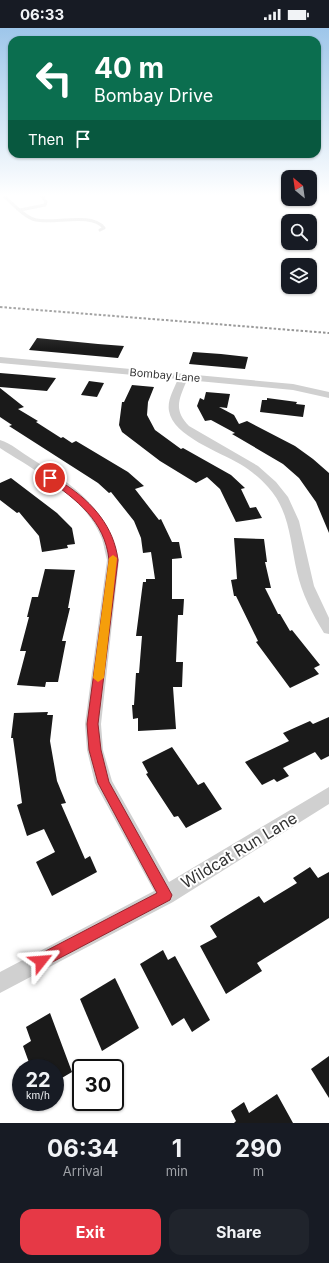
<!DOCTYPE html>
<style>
:root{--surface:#171b24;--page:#20242c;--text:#f1f3f6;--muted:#9ea1a6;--accent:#e63946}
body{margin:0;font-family:Inter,sans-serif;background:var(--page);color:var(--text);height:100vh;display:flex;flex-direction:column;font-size:15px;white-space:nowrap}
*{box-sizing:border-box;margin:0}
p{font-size:13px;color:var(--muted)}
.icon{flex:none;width:22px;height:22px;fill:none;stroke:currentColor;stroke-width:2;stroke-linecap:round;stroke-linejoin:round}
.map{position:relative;height:1095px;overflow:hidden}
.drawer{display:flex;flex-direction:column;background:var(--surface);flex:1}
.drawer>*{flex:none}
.banner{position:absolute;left:8px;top:8px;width:313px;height:122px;border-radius:12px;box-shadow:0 1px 3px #0004;background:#0b6e4f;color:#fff;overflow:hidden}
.needle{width:26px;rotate:331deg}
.controls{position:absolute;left:281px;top:142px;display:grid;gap:8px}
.controls a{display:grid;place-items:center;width:36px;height:36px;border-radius:8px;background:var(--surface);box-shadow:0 1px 3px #0004;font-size:20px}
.speed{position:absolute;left:12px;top:1031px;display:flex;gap:8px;font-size:20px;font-weight:700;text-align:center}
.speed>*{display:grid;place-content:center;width:52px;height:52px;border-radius:50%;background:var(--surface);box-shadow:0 1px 3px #0004;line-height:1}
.speed small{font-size:10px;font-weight:400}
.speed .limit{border:2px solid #111;border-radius:6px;background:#fff;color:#111}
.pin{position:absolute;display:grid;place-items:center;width:34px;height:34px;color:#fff;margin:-17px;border:2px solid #fff;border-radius:50%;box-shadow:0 1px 4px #0007}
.me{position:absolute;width:44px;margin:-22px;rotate:62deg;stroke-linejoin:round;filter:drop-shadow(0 0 3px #0008)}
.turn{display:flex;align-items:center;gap:14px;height:84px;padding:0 20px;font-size:18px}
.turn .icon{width:52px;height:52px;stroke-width:2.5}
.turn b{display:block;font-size:28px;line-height:34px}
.then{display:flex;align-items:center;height:38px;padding:0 20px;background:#0003;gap:8px;font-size:15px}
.eta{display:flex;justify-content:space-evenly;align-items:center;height:68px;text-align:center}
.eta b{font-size:24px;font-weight:700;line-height:28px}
.button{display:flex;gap:8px;margin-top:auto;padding:8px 20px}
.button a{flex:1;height:46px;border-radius:12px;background:var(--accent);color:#fff;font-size:16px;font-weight:700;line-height:46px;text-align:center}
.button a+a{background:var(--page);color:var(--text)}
.status{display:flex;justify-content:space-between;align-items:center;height:28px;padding:0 20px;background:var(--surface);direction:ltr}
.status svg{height:11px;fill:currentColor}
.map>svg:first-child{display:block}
</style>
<div class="status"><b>06:33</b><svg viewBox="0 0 49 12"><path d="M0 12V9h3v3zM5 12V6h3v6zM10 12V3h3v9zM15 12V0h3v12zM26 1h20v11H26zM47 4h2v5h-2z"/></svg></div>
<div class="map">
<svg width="329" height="1095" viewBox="0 0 329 1095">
<rect width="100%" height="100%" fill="#fff"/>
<g fill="#1a1a1a">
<path d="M37,310L98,316L124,318L118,330L29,322Z"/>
<path d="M193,324L221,326L248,329L245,341L189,336Z"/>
<path d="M0,345L24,347L56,350L47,363L0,359Z"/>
<path d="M89,353L104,355L97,369L81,367Z"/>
<path d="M132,357L154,359L148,374L147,387L155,402L181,421L183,420L231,447L245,460L241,461L250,480L256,479L262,490L236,494L220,461L207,449L196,455L160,433L122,404L119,397L122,374H124Z"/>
<path d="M0,360L24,379L18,381L38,393L36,394L61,410L63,409L72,415L76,413L128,444L144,458L135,461L159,492L161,491L172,514H179L182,530L172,531V571H184L183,587H178L176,634H183L182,659H173L176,701L138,703V690L133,691L132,677H134L136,645H139L142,608H136L143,554H146V551H155L151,524L143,525L141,510L134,493L111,464L109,465L98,455L9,398L12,397L0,389Z"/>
<path d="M206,364L230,366L227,380L219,379L234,387L239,396L247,393L295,418L313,431L329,445V505L316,474L299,450L283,436L232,406L235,405L211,392L205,393L197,378L200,370L204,372Z"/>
<path d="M267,370L297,374L296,376L305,377L303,389L260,384L262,372H267Z"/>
<path d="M11,450L57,485L72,500L75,516L67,517L68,520L42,524L39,508L19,484L17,485L0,472V455Z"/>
<path d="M234,510L264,511L267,534H265L271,560H265L278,586H280L290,603L292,602L320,637L314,640L319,646L290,660L256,614L258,613L236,568H234L231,552L237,551Z"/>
<path d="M45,541L75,542L68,580H70L62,613H66L58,654H46L45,659L17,657L26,623H20L29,589H27L32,569H38Z"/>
<path d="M48,684L47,687H53L50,713L57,753L66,775L61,776L85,831L90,828L97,844L52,868L36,834L55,824L44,801L27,808L17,777L22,775L13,710H11L14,685Z"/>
<path d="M329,689V728L321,732L315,724L283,740L289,748L277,754L274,751L262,757L245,734L289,713L283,705L310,693L313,696Z"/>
<path d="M172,719L198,757L204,754L222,781L186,800L178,788L174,789L155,760L146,746L148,745L142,734Z"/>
<path d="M310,839L318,850L329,844V890L257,935L262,943L226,966L200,918L217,909L210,898L259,868L264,875L297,855L293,850Z"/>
<path d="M163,922L168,932L175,928L210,992L192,1004L184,990L172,998L140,936Z"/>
<path d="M115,950L139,1000L102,1023L80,971Z"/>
<path d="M50,985L72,1044L55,1054V1040H31L23,1018L31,1013L26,999Z"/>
<path d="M329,1028V1070L311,1041Z"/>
<path d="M277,1066L293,1095H234L236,1093L231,1083L244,1074L249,1085Z"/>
</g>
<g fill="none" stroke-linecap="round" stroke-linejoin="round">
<g stroke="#d0d0d0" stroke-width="3">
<path d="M4,168C12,175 25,190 36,192C54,196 92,184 104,200L100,202"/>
<path d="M20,182L45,177L46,174L42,168"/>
</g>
<g fill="#d0d0d0" fill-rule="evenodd">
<path d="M0,329L293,356L329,364V370L293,362L187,352C179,371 173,382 189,398L258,438L276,454L288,469L299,493L314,558L329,590V606L324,605C312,585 302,566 297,544C290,514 290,483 268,459C260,450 250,442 240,436C220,424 173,408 169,383C167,372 174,361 178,351L0,335Z"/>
<path d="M0,412C11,415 22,425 32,431C75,458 107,480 119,532L101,696L103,722L112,753L169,854L329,759V776L173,874L0,965V944L154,863L95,755L87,722L85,696L107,532C105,525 104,517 102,511C85,468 37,444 0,420Z"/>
</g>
<path stroke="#888" stroke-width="2" stroke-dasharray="2.5 2" stroke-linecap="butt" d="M0,279L329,305"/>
</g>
<linearGradient id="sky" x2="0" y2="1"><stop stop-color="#9ec6ea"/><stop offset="0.52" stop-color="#fff"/><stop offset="1" stop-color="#fff" stop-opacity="0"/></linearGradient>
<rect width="329" height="321" fill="url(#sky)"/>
<path fill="#e63946" stroke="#96252e" d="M47,448C54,447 61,453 66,457C93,475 114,499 118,532L98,696L101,722L109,754L172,867L170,872L41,940L36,938L34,933L36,928L157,865L98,755L89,722L87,696L109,532C105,493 77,472 47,451Z"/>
<path fill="#f59e0b" d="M113,527L117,530L104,650L98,654L93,650L109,530Z"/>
<g text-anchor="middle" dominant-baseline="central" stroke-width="4" stroke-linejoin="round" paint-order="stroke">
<g font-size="11" fill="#333" stroke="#fff">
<text transform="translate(165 347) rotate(5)">Bombay Lane</text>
</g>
<g font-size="16" fill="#333" stroke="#fff">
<text transform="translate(239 822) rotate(-31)">Wildcat Run Lane</text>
</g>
</g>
</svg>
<div class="controls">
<a><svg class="needle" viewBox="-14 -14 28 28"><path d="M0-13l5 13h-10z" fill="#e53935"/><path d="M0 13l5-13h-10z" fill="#9ea1a6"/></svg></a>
<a><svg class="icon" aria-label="search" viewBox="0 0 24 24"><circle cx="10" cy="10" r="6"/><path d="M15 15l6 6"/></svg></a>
<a><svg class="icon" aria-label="layers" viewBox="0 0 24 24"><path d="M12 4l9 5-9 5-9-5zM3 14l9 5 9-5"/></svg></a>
</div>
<div class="speed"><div>22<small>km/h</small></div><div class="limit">30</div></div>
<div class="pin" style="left:50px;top:450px;background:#d93025"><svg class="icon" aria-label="arrive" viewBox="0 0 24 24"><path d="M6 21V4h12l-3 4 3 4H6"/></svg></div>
<svg class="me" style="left:41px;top:933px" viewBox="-20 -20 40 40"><path d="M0-17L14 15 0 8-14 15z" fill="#e63946" stroke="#fff" stroke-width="4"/></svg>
<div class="banner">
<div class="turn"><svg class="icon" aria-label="left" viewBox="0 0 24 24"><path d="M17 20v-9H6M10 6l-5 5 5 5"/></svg><div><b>40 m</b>Bombay Drive</div></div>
<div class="then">Then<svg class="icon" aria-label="arrive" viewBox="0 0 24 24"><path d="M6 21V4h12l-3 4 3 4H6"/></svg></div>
</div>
</div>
<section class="drawer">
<div class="eta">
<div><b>06:34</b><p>Arrival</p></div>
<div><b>1</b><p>min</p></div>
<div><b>290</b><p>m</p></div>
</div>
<div class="button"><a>Exit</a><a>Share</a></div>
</section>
